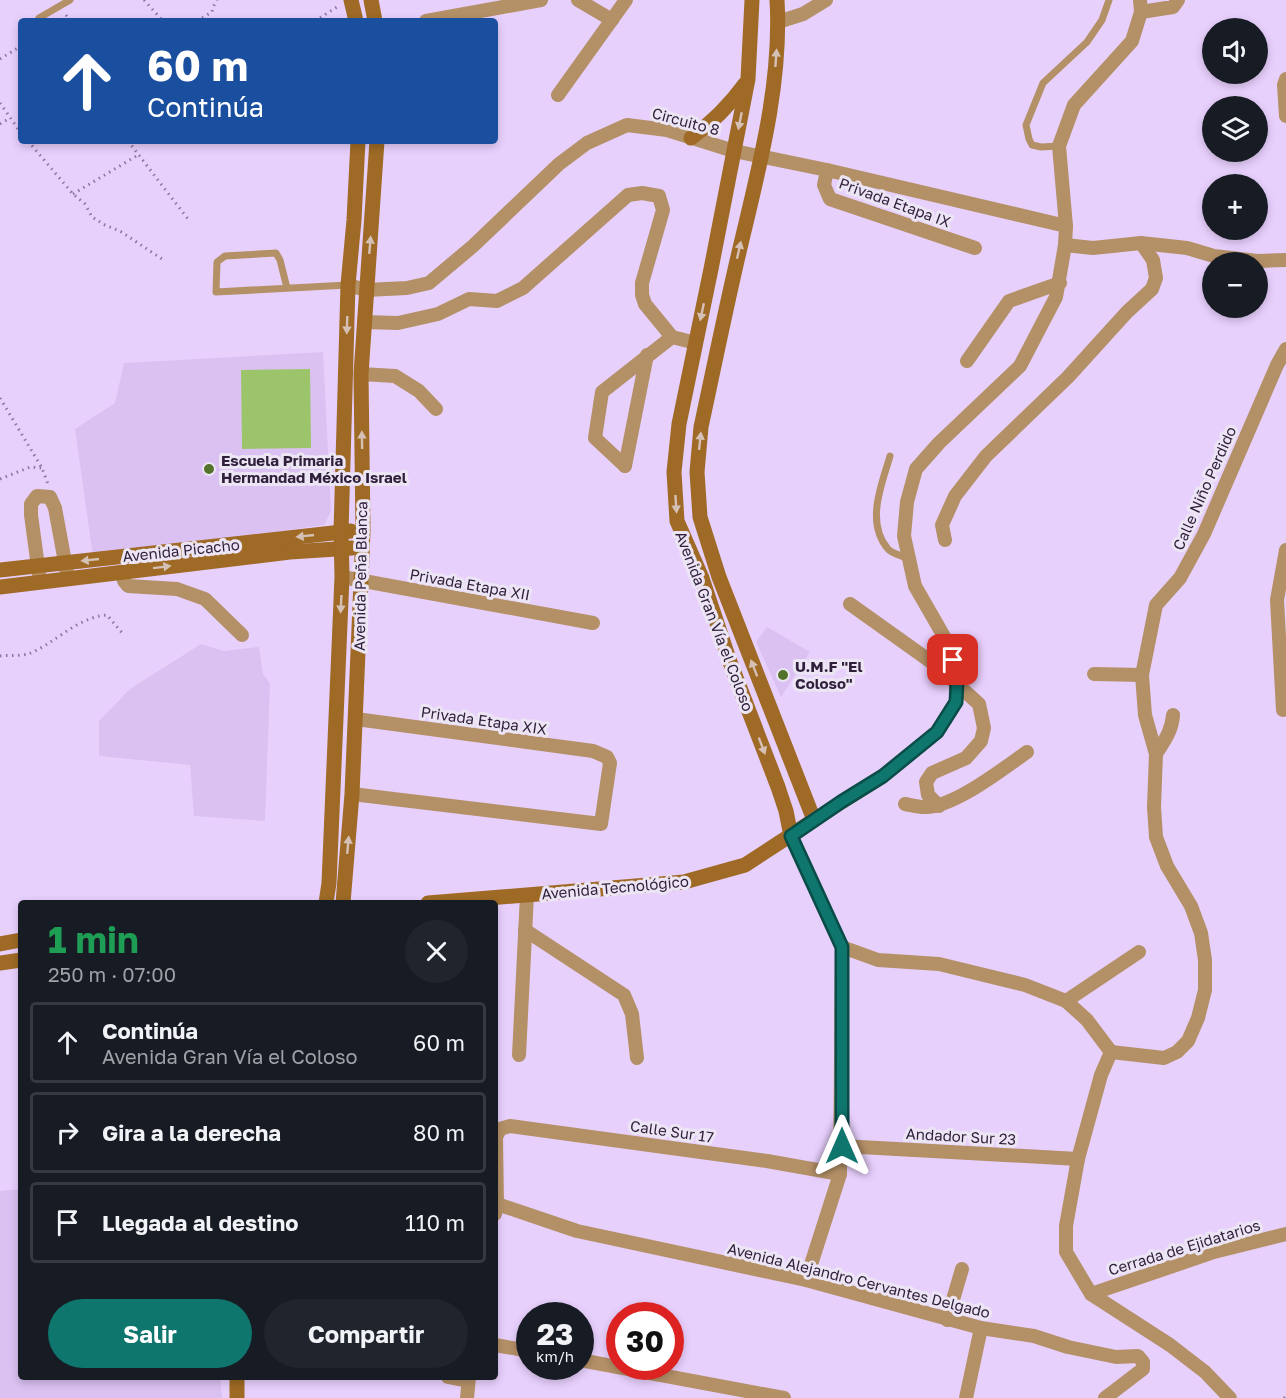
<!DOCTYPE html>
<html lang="es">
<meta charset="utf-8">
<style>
:root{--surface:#171b24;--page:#20242c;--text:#f1f3f6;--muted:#9ea1a6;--line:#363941;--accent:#0f766e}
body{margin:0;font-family:"Golos Text",sans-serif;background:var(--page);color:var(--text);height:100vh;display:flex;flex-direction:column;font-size:22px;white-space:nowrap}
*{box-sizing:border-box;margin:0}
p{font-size:20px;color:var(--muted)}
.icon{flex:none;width:33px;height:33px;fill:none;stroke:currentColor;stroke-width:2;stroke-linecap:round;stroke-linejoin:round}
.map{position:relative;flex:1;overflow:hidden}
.panel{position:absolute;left:18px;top:900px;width:480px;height:480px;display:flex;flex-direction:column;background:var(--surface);border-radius:6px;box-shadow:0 3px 9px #0003}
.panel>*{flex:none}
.banner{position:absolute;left:18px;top:18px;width:480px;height:126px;border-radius:6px;box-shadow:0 3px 9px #0003;background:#1a4fa0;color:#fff;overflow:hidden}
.fabs{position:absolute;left:1202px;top:18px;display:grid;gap:12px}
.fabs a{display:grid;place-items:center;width:66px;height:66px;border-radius:50%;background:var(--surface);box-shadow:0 3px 9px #0003;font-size:30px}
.speed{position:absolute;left:516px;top:1302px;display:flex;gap:12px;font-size:30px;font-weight:700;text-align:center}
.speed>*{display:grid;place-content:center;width:78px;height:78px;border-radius:50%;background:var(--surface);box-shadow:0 3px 9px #0003;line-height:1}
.speed small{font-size:15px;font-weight:400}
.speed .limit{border:9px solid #d22;background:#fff;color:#111}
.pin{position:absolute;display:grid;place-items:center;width:51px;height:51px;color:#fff;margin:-26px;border-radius:12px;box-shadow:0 3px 9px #0006}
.me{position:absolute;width:66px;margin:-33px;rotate:0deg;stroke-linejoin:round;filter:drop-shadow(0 0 4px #0008)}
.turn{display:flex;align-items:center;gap:21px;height:126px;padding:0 30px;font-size:27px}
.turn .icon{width:78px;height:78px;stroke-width:2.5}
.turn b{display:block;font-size:42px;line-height:51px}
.round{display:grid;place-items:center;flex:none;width:63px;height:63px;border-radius:32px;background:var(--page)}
.summary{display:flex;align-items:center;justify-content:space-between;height:102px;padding:0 30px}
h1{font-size:36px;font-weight:700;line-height:45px;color:#1e9e55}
.action{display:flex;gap:12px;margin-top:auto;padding:12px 30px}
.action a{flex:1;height:69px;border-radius:36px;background:var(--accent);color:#fff;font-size:24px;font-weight:700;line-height:69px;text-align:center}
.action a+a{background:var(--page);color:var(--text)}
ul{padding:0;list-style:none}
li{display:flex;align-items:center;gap:18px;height:81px;margin:0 12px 9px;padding:0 18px;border:3px solid var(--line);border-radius:6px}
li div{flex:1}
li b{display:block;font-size:22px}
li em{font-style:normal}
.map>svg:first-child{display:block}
</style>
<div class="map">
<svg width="1286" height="1398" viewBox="0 0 1286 1398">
<rect width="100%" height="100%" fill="#e8d0fd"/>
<g fill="#dac1f1">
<path d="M323,352L331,511L324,525L93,557L75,429L115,403L124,363Z"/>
<path d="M767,627L810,652L781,697L756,642Z"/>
<path d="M201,644L224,651L259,647L263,674L270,683L265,821L194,816L190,765L99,756V721L130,689Z"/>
<path d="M21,1189V1377H220L222,1398H0V1191Z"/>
</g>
<path fill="#9cc56b" d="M310,369L311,448L242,449L241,370Z"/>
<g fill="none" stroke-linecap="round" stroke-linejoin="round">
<g stroke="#8c789d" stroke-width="3" stroke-dasharray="1.5 4.5" stroke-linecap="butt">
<path d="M144,0L163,21"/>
<path d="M66,15L70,21"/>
<path d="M197,21L212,12L213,7L217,0"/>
<path d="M315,21L337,7"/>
<path d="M0,59L21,46"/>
<path d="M0,103L21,133"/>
<path d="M0,124L10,118"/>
<path d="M28,141L73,194L85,204L92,217L105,225L120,231L162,259"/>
<path d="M128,141L188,219"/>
<path d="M73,194L138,155"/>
<path d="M0,398L42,468L48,484"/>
<path d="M0,479L30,467L42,468"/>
<path d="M0,656C8,655 20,656 28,654C53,645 77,617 107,615L123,634"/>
<path d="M1284,1398L1286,1396"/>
</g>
<g stroke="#b49067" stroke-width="7">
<path d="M39,18L70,0"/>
<path d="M1059,146L1041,147L1032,145L1029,139L1026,125L1043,83L1087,42L1102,20L1109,0"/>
<path d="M287,288L280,260L276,253L225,256L217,262L216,292L348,285"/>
<path d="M890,456C882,484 865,522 888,549C892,554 903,556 909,559"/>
</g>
<g stroke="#b49067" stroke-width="14">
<path d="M578,0L612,20"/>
<path d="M1141,12L1173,7L1178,0"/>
<path d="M426,21L541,0"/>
<path d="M778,22L803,14L826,0"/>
<path d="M1286,79L1284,85L1286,116"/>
<path d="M558,95L626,0"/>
<path d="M827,170L824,185L830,199L975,248"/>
<path d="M1065,245L1093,248L1141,243L1187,248L1214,256L1257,261L1286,260"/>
<path d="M348,285L366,290L407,288L429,283L473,246L559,164L587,143L627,125L667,130L734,151L827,170L1066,226"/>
<path d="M364,322L398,323L438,314L469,299L497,301L523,288L628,195L642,193L659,196L663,210L642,283V295L645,304L672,337L696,343"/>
<path d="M967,361L1009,301L1060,283"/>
<path d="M361,374L395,376L419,391L436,409"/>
<path d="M625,466L595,438L602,392L672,337"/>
<path d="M625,466L647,355"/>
<path d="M945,540L942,525L955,496L986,456L1068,377L1127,312L1152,289L1156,278L1153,260L1141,243"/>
<path d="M122,572L124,581L128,586L177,589L205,599L242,635"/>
<path d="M39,574L31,515V504L37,496L50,497L55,508L67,573"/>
<path d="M342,577L593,623"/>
<path d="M850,604L937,666L979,704L984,728L981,741L966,758L932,773L926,782L928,795L939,806"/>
<path d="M1094,674L1142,675"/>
<path d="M1283,710L1277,600L1286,550"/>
<path d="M1156,754C1164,741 1172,731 1173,715"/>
<path d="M352,794L601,824L610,763L607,757L593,751L356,719"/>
<path d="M905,804C911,805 918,807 924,807C952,809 1004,768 1027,752"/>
<path d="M814,820L883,776L937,732L956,702L957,672L950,647L915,586L904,536L907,502L916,469L939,443L1020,366L1056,297L1065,245L1066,226L1059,146L1074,105L1132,41L1141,12L1140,0"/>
<path d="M791,836L842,947L840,1174L806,1280"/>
<path d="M525,930L624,995L632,1014L637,1058"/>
<path d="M842,947L878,960L939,964L1025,985L1066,1001L1087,1020L1111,1052"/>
<path d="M1066,1001L1139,952"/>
<path d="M1111,1052L1164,1058L1177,1052L1188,1041L1198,1018L1205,990V960L1201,933L1191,906L1167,866L1156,837L1154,807L1156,754L1145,715L1142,675L1156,605L1180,578L1204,534L1277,365L1286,349"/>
<path d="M1111,1052L1101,1075L1078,1159L1066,1226V1252L1091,1294L1170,1345L1205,1372L1230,1398"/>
<path d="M519,1055L527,895"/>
<path d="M842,1146L1078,1159"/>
<path d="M497,1204L577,1231L806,1280L981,1328L1034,1336L1068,1347L1116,1357L1138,1356L1143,1362V1369L1105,1398"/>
<path d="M495,1214L497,1204L496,1137L500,1129L510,1126L767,1161L840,1174"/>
<path d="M1091,1294L1214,1252L1286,1234"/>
<path d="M947,1320L962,1269"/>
<path d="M495,1345L530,1351"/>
<path d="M580,1360L784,1398"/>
<path d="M448,1377L468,1381"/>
<path d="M467,1398L469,1377"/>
<path d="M966,1398L981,1328"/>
</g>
<g stroke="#9f6a25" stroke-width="15">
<path d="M351,0L356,21"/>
<path d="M371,0L375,21"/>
<path d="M752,0L748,79L711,269L679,424L674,472L677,521L702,578L730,662L778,787L786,811L791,836"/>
<path d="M691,138C713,122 729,106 745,84"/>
<path d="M0,570L351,531"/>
<path d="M0,587L290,552L352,548"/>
<path d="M326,903L329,883L342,577L341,532L348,285L354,220L358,141"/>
<path d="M343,903L352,794L361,581L363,531L361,374L377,141"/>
<path d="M428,903L684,882L745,865L814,820L719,577L700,517L697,472L701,427C714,367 726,307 740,248C759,168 782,83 777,0"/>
<path d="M0,944L21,940"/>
<path d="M0,963L21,960"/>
<path d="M237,1377V1398"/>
</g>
</g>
<defs><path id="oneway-solid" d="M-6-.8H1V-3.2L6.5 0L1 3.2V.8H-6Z" transform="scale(1.5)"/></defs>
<g fill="#d5c0b6">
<use href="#oneway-solid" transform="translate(776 58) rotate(-86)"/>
<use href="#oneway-solid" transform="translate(740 121) rotate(101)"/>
<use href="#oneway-solid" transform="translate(370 245) rotate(-85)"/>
<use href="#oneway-solid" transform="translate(739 250) rotate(-77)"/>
<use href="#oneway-solid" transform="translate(702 312) rotate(102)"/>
<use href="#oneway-solid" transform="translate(347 325) rotate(92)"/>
<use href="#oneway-solid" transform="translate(362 440) rotate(-91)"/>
<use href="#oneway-solid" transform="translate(700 441) rotate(-84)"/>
<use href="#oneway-solid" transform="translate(676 504) rotate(86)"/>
<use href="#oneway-solid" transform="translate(305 536) rotate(174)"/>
<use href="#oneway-solid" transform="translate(90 560) rotate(174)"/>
<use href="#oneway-solid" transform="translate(162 567) rotate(-7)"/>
<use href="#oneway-solid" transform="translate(341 604) rotate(93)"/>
<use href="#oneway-solid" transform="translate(754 668) rotate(-111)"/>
<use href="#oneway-solid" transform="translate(762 746) rotate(69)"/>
<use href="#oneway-solid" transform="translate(348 845) rotate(-85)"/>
</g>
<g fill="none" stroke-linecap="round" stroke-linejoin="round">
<defs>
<path id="route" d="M842,1146V947L791,836L841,802L883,776L937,732L956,702L957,683L953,660"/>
</defs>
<use href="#route" stroke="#0a4d48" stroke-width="15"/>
<use href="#route" stroke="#0f766e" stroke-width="10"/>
</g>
<g fill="#54732a" stroke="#ece5f4" stroke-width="2">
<circle cx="209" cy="469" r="6"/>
<circle cx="783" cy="675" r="6"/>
</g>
<g text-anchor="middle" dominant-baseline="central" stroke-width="6" stroke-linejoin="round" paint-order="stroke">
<g font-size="15" fill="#2f1f3b" stroke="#ece5f4">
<text transform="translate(686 121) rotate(15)">Circuito 8</text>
<text transform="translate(895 202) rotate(20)">Privada Etapa IX</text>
<text transform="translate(1204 488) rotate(-66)">Calle Niño Perdido</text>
<text transform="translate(181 550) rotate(-6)">Avenida Picacho</text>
<text transform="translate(360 576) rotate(-89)">Avenida Peña Blanca</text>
<text transform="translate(470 584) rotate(10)">Privada Etapa XII</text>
<text transform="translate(715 621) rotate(69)">Avenida Gran Vía el Coloso</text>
<text transform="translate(484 720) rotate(8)">Privada Etapa XIX</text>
<text transform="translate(615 887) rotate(-5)">Avenida Tecnológico</text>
<text transform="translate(672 1131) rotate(8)">Calle Sur 17</text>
<text transform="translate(961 1136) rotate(3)">Andador Sur 23</text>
<text transform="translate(1184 1247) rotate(-17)">Cerrada de Ejidatarios</text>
<text transform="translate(859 1280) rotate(14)">Avenida Alejandro Cervantes Delgado</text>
</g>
<g font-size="15" font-weight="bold" fill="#2f1f3b" stroke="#ece5f4" text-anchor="start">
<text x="221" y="460">Escuela Primaria<tspan x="221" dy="17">Hermandad México Israel</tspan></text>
<text x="795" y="666">U.M.F "El<tspan x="795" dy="17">Coloso"</tspan></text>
</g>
</g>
</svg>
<div class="fabs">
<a><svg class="icon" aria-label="sound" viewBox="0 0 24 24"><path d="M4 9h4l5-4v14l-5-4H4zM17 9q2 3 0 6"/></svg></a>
<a><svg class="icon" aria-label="layers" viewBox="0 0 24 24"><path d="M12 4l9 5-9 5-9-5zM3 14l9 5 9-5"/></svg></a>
<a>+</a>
<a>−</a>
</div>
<div class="speed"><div>23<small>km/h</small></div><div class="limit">30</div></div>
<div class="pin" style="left:953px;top:660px;background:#d93025"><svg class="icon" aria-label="arrive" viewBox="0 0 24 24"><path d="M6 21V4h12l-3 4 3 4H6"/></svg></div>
<svg class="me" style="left:842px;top:1146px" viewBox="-20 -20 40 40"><path d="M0-17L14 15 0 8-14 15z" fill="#0f766e" stroke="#fff" stroke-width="4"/></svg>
<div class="banner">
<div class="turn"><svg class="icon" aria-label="ahead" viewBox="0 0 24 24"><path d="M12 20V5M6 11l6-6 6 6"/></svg><div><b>60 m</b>Continúa</div></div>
</div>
<section class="panel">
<div class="summary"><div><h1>1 min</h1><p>250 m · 07:00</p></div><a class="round"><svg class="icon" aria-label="close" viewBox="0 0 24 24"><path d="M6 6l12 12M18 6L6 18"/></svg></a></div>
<ul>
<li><svg class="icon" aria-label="ahead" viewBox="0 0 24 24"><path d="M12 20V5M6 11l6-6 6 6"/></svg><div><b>Continúa</b><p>Avenida Gran Vía el Coloso</p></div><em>60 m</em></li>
<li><svg class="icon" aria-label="right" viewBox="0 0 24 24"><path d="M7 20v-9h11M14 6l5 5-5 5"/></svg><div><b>Gira a la derecha</b></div><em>80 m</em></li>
<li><svg class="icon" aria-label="arrive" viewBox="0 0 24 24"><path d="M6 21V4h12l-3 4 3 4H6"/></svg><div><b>Llegada al destino</b></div><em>110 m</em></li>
</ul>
<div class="action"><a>Salir</a><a>Compartir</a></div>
</section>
</div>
